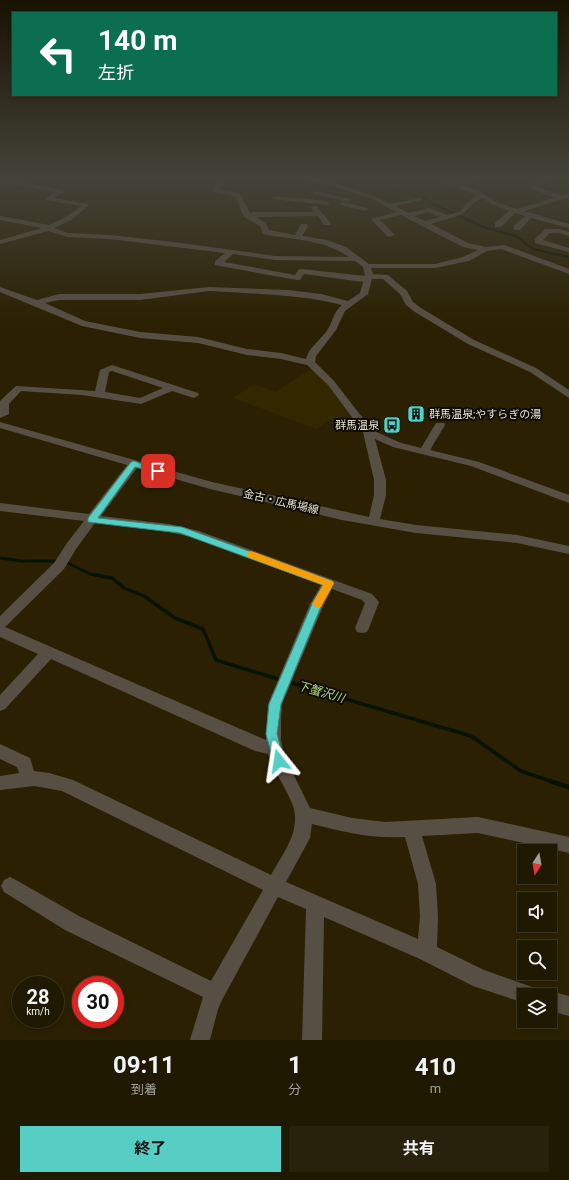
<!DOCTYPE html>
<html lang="ja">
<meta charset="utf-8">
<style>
:root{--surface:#201902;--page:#28220c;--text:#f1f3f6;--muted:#a2a099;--line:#3d3824;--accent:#56cec4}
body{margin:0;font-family:Roboto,"Noto Sans JP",sans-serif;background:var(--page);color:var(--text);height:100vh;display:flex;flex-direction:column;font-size:15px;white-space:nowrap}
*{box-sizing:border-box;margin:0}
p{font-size:13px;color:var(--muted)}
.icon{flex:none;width:22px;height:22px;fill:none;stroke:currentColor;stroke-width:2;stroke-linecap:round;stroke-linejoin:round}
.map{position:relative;height:1040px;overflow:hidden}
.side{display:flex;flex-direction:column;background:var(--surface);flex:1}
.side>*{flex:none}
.guide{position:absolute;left:12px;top:12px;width:545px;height:84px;border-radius:0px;box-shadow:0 2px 6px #0003,0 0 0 1px var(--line);background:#0b6e4f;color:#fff;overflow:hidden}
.needle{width:26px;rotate:191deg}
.tools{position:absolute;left:517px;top:844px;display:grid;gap:8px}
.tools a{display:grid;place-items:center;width:40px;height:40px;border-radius:0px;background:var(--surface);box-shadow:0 2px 6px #0003,0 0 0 1px var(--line);font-size:20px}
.speed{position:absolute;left:12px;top:976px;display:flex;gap:8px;font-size:20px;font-weight:700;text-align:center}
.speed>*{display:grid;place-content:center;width:52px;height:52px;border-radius:50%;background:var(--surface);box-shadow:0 2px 6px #0003,0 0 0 1px var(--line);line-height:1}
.speed small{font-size:10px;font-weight:400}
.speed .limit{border:6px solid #d22;background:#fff;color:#111}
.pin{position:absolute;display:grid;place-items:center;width:34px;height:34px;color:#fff;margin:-17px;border-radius:8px;box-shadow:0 2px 6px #0006}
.me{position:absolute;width:44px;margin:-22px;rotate:345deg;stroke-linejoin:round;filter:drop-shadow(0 0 3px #0008)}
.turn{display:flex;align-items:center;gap:14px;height:84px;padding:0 20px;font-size:18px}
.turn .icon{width:52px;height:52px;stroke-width:2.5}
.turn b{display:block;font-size:28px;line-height:34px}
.eta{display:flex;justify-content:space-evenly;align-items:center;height:68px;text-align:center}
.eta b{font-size:24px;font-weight:700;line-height:28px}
.action{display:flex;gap:8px;margin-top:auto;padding:8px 20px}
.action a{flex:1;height:46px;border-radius:0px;background:var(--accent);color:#111;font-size:16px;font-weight:700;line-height:46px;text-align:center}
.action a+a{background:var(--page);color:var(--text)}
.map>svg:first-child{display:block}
</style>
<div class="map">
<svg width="569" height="1040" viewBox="0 0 569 1040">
<rect width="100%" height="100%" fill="#2b2102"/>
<path fill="#332700" d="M311,368L326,382L359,423L363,432L359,433L329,420L317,429L233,398L254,384L276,392Z"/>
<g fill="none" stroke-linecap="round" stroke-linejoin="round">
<path stroke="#081201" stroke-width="2" d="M363,178L381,187L423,197L433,204L486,228L516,236L533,249L569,257"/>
<g stroke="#081201" stroke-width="3">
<path d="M0,558L21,561H58"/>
<path d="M66,562L90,574L101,576"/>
</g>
<g stroke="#081201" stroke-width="3.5">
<path d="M96,575L112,578L124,588L144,596L175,618L203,629L216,660L281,680"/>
<path d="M288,682L471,736L521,771L553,782"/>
</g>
<path stroke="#081201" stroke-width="4.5" d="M550,781L569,787"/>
<g fill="#584f44" fill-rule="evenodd">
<path d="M0,178L63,190V192L54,198L88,204V206L71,220L54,228L68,233L109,235L174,242L275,256L349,257C324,239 292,240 263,234L260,226L244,217L235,196L213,192L212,191L218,178H224L219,190L240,193L250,213L253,212H314L311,207L316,206L331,223L330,225H324L318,216L256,217L266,223L269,230L295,235L301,224H307L308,226L302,236L327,240L346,247L369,264H435L463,257L478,250L463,247L401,215L380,220L395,235L388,237L371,219L396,212L372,199L338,188L299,178H311L342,185L376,197L390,204L421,198V200L396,206L408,213L429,208L447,215L459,212L468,202L477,195L433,178C441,178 448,182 456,182C465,182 475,178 485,178L462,185L477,190L498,203L517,209L554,198L526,186L548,178L551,180L535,186L560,195L569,193V197L563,199L524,211L569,224V228L531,218L520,230H514V226L525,216L515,213L501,227H495V223L509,211L494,205L482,198L472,204L463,214L431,224L468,243L485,247L505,245L569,269V274L501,249L487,251L469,261L435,268H371L373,274L388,275L407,291L413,302L421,308L474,340L536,368L569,390V398L530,372L468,344L415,312L406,305L400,294L383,279H372L368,294L345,311L336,330L316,356L315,362L334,381L372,430L401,443L421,448L436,423H444L445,425L430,450L479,462L569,495V503L471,466L393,447L375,439L386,480V495L380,519L416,525L517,535L569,546V554L517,543L416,533L342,520L210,489L137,468L101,516L169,524L199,531L372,594L379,602L369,628L367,632L362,633L357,632L355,628L365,603L362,600L332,589L324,604L282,704L281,719V740L284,755L310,808L352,818L385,822L478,817L569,837V853L478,833L422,836L436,884L438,917L437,947L484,970L535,988L538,995H524V1003L473,986L420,959L324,917L322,1040H302L306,909L278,897L222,1000L218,1009L210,1040H190L203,997L65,930L4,892L1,886L4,880L10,877L16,880L79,916L211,981L263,890L62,791L34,786L0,790V776L19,773L17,767L0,759V744L30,758L34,771L49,773L73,780L271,875C283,853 304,828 291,801C284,785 274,771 268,754L255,751L51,659L5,709L0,711V695L38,654L0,637V616L54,563L67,543L84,521L0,511V503L89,514L127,465L0,428V422L212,482L369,517L374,495V480L363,432L328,385L307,365L281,359L247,355L198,343L140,338L82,326L0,292V287L37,300L59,294H140L209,287L288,290L321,294L348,301L360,293L363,282L304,274L300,280H297L215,265V261L225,253L109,239L68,237L48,231L0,244V240L42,228L0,220V216L49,225L66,217L81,206L46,200V198L55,192L0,182ZM428,212L440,217L425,221L414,216ZM233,254L275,260L355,261L363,267L365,276L302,269H299L295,275L224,262ZM209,291C254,294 299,294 342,305C334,311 333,321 328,329C322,339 308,348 306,359L281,353L247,349L198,337L140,332L85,321L45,303L59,300H140ZM95,523L169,532L192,537L321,585L310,604L268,704L266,740L5,627L64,569L76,549ZM312,824C343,832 372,839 405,837L418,884L420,917L418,939L286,882L310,838Z"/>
<path d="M316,191L350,199L351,200L348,202L314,194V192Z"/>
<path d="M274,196L327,201L330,203L327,205L272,199L271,198Z"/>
<path d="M342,202L367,208L368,209L365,211L340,205L339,204Z"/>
<path d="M545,229H560L569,232V236L559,233H550L543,240L569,248V252L535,243V239Z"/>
<path d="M112,365L198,393L199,395L194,398L172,391L141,404L82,395L21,391L9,404V414L0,418V401L16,386L95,391L100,370ZM112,371L163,388L140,398L105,392L109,372Z"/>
<path d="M550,991L569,996V1016L550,1011V995H543Z"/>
</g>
</g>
<linearGradient id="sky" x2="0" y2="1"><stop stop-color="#181201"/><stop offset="0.55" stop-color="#444339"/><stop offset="1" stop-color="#444339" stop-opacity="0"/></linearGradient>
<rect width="569" height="323" fill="url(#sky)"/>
<path fill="#56cec4" stroke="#38867f" d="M134,461L162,471L158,473L135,467L98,518L182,527L332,581L334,583L322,604L281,704L277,734L285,761L283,765L279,766L274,765L266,734L269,704L312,604L323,585L180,533L88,522V518L131,462Z"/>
<path fill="#f59e0b" d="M251,551L332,581L334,583L321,607L317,608L312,604L323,585L247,557V552Z"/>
<defs>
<symbol id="building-square" viewBox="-11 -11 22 22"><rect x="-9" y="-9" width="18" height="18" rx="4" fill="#56cec4" stroke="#0f0b02"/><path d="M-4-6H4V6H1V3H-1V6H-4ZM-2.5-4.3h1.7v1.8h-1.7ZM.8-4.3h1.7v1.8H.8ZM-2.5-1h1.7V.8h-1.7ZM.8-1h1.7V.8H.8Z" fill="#111"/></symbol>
<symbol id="bus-square" viewBox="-11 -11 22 22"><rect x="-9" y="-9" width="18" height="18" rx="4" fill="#56cec4" stroke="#0f0b02"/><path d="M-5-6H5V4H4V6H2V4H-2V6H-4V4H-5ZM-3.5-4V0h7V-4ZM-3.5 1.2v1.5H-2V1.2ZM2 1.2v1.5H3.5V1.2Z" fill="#111"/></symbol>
</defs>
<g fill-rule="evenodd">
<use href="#building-square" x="406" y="404" width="20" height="20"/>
<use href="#bus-square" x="382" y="415" width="20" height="20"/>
</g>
<g text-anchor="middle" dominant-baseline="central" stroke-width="4" stroke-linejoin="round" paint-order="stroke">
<g font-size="11" fill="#e6e0cf" stroke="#0f0b02" text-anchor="start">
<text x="429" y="414">群馬温泉;やすらぎの湯</text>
<text x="379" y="425" text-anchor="end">群馬温泉</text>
</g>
<g font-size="11" fill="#e6e0cf" stroke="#0f0b02">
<text transform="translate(281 502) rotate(13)">金古・広馬場線</text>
</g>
<g font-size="12" font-style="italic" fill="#afdd7e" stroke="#0f0b02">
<text transform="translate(321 692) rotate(16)">下蟹沢川</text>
</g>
</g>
</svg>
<div class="tools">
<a><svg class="needle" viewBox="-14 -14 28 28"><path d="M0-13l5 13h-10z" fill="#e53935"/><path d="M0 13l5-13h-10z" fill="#a2a099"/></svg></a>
<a><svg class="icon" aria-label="sound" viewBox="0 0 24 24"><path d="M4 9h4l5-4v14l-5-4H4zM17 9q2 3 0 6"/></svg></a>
<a><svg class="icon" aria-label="search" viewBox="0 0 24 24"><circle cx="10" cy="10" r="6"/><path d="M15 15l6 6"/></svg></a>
<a><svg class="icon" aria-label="layers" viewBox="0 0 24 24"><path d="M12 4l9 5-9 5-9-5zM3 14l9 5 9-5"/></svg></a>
</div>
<div class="speed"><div>28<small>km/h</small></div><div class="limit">30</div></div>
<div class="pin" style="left:158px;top:471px;background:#d93025"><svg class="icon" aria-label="arrive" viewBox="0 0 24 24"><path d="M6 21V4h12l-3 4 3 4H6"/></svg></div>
<svg class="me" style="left:279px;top:761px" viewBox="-20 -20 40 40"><path d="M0-17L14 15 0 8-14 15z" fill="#56cec4" stroke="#fff" stroke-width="4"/></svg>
<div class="guide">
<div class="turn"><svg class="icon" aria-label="left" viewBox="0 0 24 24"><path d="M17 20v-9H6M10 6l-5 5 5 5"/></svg><div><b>140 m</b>左折</div></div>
</div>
</div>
<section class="side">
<div class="eta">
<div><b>09:11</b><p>到着</p></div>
<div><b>1</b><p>分</p></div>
<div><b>410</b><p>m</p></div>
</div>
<div class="action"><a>終了</a><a>共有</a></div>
</section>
